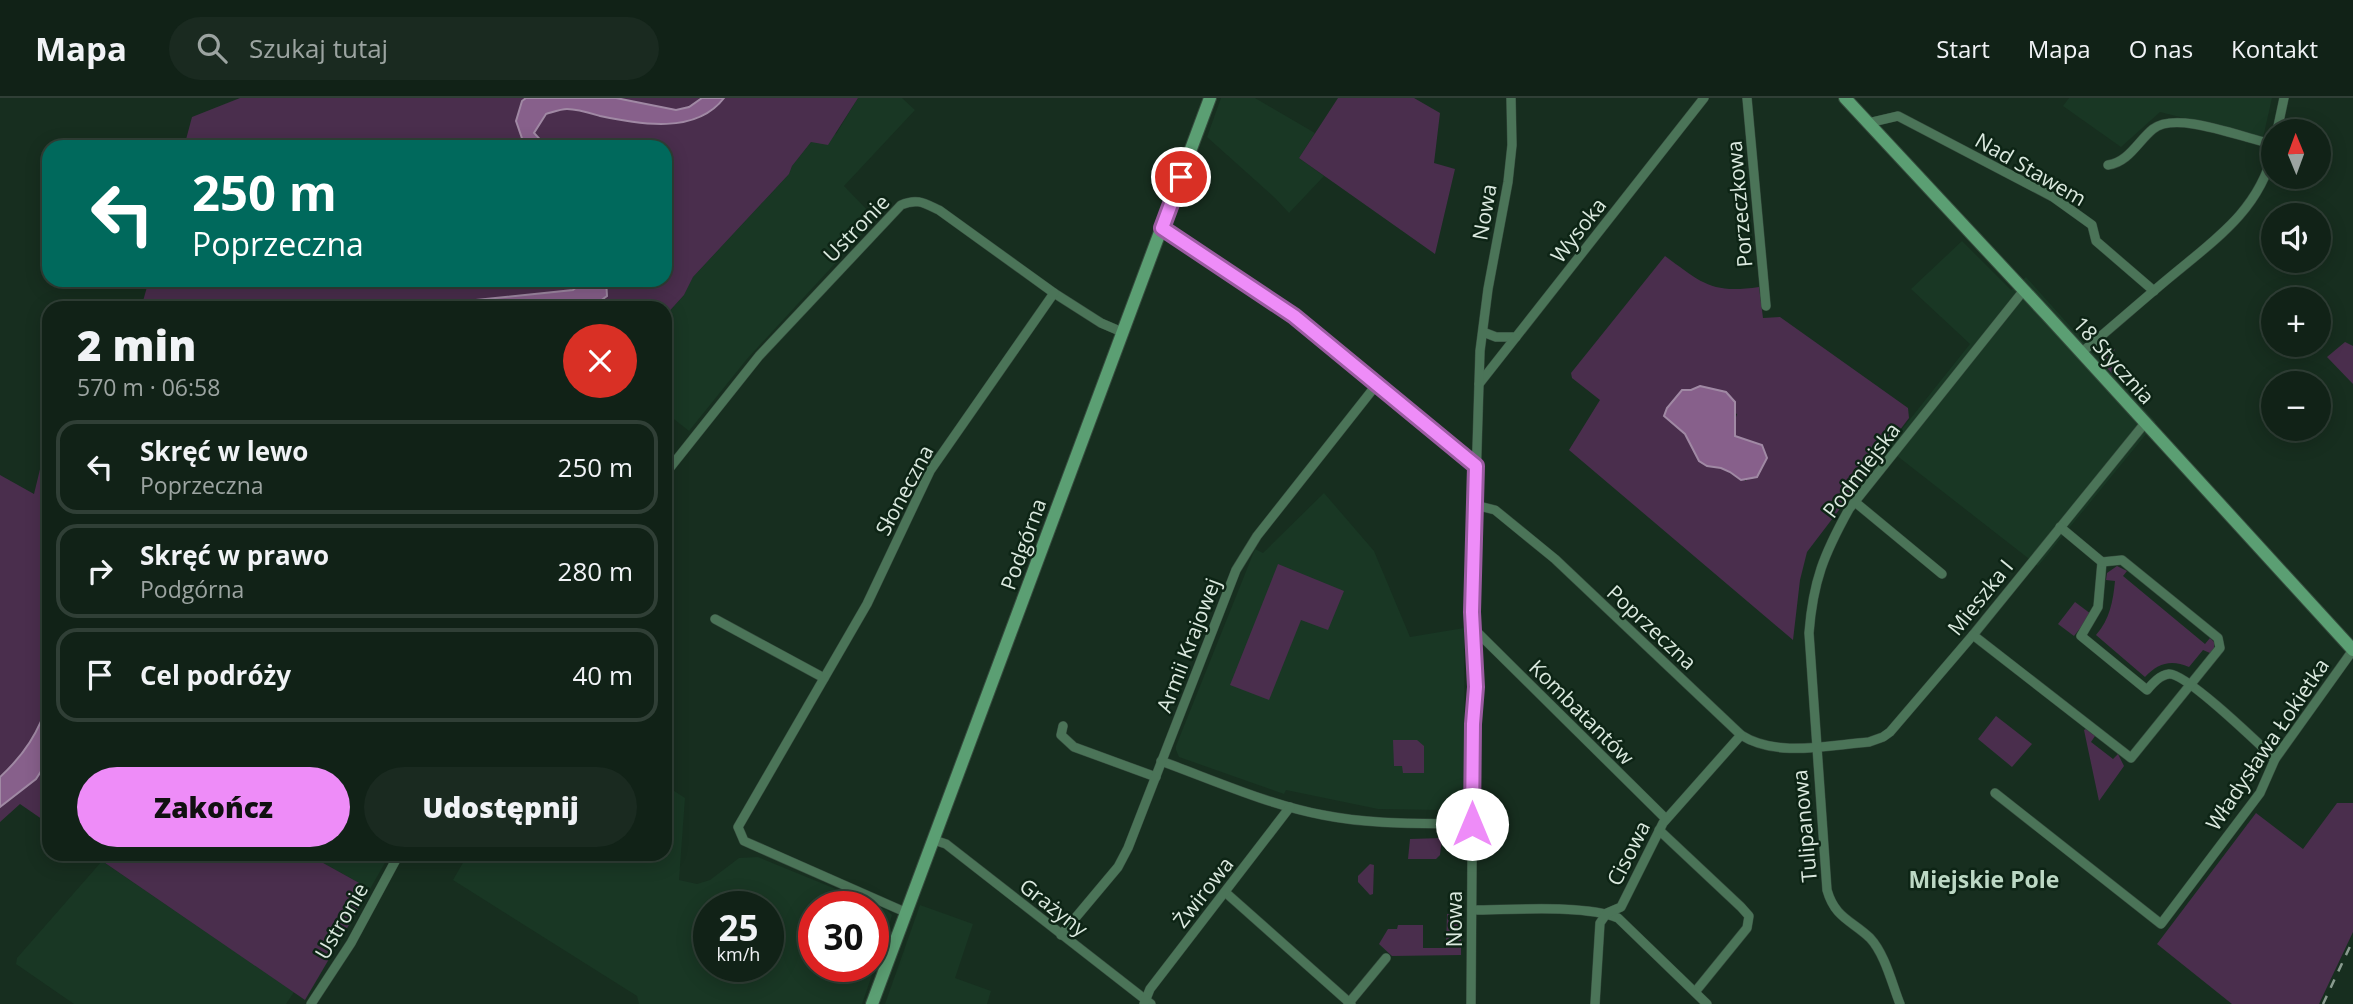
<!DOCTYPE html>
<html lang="pl">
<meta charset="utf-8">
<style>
:root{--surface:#112217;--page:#1a2a20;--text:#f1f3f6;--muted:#9ca4a1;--line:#303f36;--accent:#ee8cf8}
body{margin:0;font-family:"Open Sans",sans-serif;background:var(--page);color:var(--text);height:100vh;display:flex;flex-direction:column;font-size:26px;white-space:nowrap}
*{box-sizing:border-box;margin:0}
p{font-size:23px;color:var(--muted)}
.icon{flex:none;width:38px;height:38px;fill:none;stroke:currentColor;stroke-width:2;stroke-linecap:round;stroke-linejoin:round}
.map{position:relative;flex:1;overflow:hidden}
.panel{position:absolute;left:42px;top:203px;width:630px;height:560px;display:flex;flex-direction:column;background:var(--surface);border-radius:21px;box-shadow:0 4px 18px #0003,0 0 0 2px var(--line)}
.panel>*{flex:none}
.top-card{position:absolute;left:42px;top:42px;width:630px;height:147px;border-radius:21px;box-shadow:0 4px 18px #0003,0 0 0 2px var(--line);background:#00695c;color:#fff;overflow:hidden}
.needle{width:46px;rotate:359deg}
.fabs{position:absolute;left:2261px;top:21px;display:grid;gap:14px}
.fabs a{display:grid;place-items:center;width:70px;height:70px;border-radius:50%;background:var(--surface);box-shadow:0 4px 18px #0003,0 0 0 2px var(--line);font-size:35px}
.speed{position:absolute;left:693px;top:793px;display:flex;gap:14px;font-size:35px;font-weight:700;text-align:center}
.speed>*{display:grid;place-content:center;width:91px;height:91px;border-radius:50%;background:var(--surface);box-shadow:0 4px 18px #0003,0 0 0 2px var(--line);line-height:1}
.speed small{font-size:18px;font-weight:400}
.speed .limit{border:10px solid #d22;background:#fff;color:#111}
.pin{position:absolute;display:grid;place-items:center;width:60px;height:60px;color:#fff;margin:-30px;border:4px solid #fff;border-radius:50%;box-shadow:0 2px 7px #0007}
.me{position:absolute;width:77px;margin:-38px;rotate:0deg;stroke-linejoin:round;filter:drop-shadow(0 0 5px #0008)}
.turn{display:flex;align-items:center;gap:24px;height:147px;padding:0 35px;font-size:32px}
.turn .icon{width:91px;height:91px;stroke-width:2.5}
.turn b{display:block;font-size:49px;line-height:60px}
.round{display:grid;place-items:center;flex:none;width:74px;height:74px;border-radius:37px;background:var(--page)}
.overview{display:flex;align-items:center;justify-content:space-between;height:119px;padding:0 35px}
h1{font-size:42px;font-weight:800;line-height:52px}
.action{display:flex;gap:14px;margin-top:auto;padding:14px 35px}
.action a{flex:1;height:80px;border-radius:42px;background:var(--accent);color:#111;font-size:28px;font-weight:800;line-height:80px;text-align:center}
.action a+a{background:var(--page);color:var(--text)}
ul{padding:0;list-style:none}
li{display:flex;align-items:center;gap:21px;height:94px;margin:0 14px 10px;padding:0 21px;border:4px solid var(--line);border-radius:21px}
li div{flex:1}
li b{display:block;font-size:26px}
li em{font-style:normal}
header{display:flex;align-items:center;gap:42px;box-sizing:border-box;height:98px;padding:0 35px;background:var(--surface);border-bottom:2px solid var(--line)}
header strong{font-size:33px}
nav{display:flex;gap:38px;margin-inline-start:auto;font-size:24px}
.search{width:490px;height:63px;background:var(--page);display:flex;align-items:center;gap:18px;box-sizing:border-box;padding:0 24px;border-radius:38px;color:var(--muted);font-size:26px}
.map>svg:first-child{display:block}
</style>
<header>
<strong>Mapa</strong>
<div class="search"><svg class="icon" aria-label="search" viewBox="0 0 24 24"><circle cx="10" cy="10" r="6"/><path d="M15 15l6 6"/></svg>Szukaj tutaj</div>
<nav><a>Start</a><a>Mapa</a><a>O nas</a><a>Kontakt</a></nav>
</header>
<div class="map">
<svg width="2353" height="906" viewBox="0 0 2353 906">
<rect width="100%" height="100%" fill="#172e1f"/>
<g fill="#193724" fill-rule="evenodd">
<path d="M858,0H902L915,12L844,88L876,121L747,261L689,333L665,314V218L684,197L693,179L789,76L792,68L811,44L836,36Z"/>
<path d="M1221,0H1255L1315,35L1299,60L1324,78L1289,115L1275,100L1207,39Z"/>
<path d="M2069,0H2272L2263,40L2160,14L2121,49L2063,8Z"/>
<path d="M1962,143L2011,192L2026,179L2156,324L2038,468L1887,350L1970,246L1911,191Z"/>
<path d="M1324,395L1374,453L1410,539L1464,530L1465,691L1442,712L1378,711L1286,692L1284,696L1179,659L1176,652V648L1255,451L1263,455Z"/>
<path d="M665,687L685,700L679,782L697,786L710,782L739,760L758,759L887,812L892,817L889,828L862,906H639L637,898L453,782L468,756H560L570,765L576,756H665ZM709,808H768V868H709ZM814,808H873V868H814Z"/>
<path d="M307,756H390L370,791Z"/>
<path d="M102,763L294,894L286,906H74L16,866L17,860Z"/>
<path d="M920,807L973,826L955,880L991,893L987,906H885Z"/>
</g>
<g fill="#4a2e4d" fill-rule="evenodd">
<path d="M240,0H858L828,47L811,44L792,68L789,76L693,179L684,197L665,218V210H141L149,182H665V49H184L192,19Z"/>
<path d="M1338,0H1414L1440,15L1434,65L1455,71L1435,156L1299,60Z"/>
<path d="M1665,158C1702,185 1711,196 1759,189L1763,220L1780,219L1908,310L1909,320L1807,454L1800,482L1793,542L1569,352L1600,302L1572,280L1571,275ZM1682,292H1691L1737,316L1733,328L1735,338L1744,342L1746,383L1730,374L1721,370L1707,368L1699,362L1685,336L1664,318L1667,310Z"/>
<path d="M2345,244L2353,248V286L2327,259Z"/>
<path d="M2103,247L2112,248L2115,252L2111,255L2119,264L2112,275C2104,267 2095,259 2103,247Z"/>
<path d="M49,317V726L20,706L0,724V377L34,396L42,363L44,320Z"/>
<path d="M1278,466L1344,493L1328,532L1301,522L1269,602L1230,587Z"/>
<path d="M2117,468L2127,473L2123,478L2205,546L2210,540L2214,544V552L2210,555L2203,552L2189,569C2171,561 2158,565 2145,579L2096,537C2110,521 2113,503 2115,483L2106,482L2107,475Z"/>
<path d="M2075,504L2091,516L2074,538L2058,526Z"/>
<path d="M1996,618L2032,646L2012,669L1978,641Z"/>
<path d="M2086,631L2095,638L2091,644L2113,661L2118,656L2124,668L2099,703L2084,632Z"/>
<path d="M1393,642H1417L1424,648V675H1403L1402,668H1394Z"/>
<path d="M2337,705H2353V834L2319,906H2232L2157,846L2256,715L2303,751Z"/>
<path d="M1442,740L1440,757L1436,761H1408L1410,741Z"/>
<path d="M92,756H307L370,791L305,902Z"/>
<path d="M1370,766L1374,767L1373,796L1370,797L1358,784V778Z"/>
<path d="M1447,816H1461V857L1392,858L1379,846L1388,831H1397L1398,827H1423V850H1446Z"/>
</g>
<g fill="#87608b" stroke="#a089a4" stroke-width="2">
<path d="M526,0H616L676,12L689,9L702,0H724C696,37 640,26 600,18C590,15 578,11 567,11C561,11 553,14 546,16L534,35L547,49H525L516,23L522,3Z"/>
<path d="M585,182H606L607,198L596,206L585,210H438L466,203L573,192Z"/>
<path d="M1700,288L1726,294L1735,304V338L1762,347L1767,360L1757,379L1741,382L1730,374L1721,370L1707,368L1699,363L1685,336L1664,318L1667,310L1682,292H1691Z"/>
<path d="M49,602V661L36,681L0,709V679C24,657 39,634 49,602Z"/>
</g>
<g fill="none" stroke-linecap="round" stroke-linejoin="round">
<defs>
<g id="street">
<path d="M1747,0L1766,208"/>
<path d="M1868,25L1898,18L2053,99L2092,127L2096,143L2154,193"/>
<path d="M2277,33L2284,0"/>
<path d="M2108,67C2129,64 2138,43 2153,31C2177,12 2245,41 2273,46"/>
<path d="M1162,130L1294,218L1476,368"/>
<path d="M1483,234L1496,239H1516"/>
<path d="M2082,254C2111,230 2139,205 2169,180C2213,143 2259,113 2273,54"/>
<path d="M1479,286L1704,0"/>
<path d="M665,376L759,258L901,107C917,100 924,105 939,112L1054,195L1101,225L1122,234"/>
<path d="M1855,404L1942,476"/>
<path d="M1475,407L1495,412L1555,461L1741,637C1777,660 1828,647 1869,644L1883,639L1890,634L1973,537L2145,325"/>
<path d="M2102,464L2098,509L2081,538L2147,592C2153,585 2160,577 2169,576C2186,575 2259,646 2275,661"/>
<path d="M715,521L824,580"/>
<path d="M1474,531L1666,721"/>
<path d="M1973,537L2131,660L2220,550L2218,540L2122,462L2102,464L2060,429"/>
<path d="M1063,628L1061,637L1074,649L1156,679"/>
<path d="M1161,663C1213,682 1269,707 1323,717C1373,727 1422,725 1472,726"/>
<path d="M1995,695L2161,826L2260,695L2275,661L2353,552"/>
<path d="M1659,732L1741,809L1749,818L1747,830L1695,894"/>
<path d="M934,742L946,746L1151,906"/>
<path d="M1225,794L1351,906"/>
<path d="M1472,812C1510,812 1585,806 1618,820L1707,906"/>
<path d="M905,814L744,743L738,729L867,506L930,373L1054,195"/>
<path d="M1061,837L1118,769L1128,750L1236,472L1257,438L1377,286"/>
<path d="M311,906L351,845L399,756"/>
<path d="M1144,906L1150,891L1290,709"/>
<path d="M1348,906L1386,860"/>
<path d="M1471,906L1473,626L1476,589L1472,514L1480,253L1488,191L1508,84L1512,47L1511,0"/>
<path d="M1595,906L1600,825L1607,815L1621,809L1663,725L1741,637"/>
<path d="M1900,906C1892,886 1885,856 1870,840C1851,822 1835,820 1827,792L1809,535C1813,483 1824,456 1849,411L2024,192"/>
</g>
<g id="secondary">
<path d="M1845,0L2047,217L2353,552"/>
<path d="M872,906L1210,0"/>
</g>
</defs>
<use href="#street" stroke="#364c3e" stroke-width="10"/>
<use href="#secondary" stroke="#364c3e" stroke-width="14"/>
<use href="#street" stroke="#4b7458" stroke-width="9"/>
<use href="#secondary" stroke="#5b9f73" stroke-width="12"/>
<path stroke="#899b8f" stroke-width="2.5" stroke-dasharray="9 9" stroke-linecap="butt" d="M2323,906L2353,842"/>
</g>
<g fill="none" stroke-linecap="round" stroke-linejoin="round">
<defs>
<path id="route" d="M1181,79L1162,130L1294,218L1476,368L1472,514L1476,589L1473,626L1472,726"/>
</defs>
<use href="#route" stroke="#9b5ba1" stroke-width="18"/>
<use href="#route" stroke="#ee8cf8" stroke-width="12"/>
</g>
<g text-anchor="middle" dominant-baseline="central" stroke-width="5" stroke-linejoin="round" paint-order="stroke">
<g font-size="21" fill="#dbe9df" stroke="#0d2415">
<text transform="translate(2031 71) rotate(30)">Nad Stawem</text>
<text transform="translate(1739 106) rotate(-95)">Porzeczkowa</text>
<text transform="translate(1484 114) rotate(-80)">Nowa</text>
<text transform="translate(856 130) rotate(-46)">Ustronie</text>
<text transform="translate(1578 132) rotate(-52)">Wysoka</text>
<text transform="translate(2114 262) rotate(48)">18 Stycznia</text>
<text transform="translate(1861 372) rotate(-53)">Podmiejska</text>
<text transform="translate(904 392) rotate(-62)">Słoneczna</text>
<text transform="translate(1023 446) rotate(-70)">Podgórna</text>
<text transform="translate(1980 499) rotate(-51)">Mieszka I</text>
<text transform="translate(1652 529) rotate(43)">Poprzeczna</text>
<text transform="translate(1188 547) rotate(-69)">Armii Krajowej</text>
<text transform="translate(1582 614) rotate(45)">Kombatantów</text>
<text transform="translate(2267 646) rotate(-56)">Władysława Łokietka</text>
<text transform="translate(1804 728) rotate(-95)">Tulipanowa</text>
<text transform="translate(1628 755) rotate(-63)">Cisowa</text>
<text transform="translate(1203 794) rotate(-52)">Żwirowa</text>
<text transform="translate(1054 809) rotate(38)">Grażyny</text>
<text transform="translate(1454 821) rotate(-90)">Nowa</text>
<text transform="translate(341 823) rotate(-60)">Ustronie</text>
</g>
<g font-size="23" font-weight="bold" fill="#bcd8c4" stroke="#0d2415">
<text x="1984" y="781">Miejskie Pole</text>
</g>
</g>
</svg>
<div class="fabs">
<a><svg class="needle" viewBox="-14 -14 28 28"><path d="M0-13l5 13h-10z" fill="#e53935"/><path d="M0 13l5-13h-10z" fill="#9ca4a1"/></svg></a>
<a><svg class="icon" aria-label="sound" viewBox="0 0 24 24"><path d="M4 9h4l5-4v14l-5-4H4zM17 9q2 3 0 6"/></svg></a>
<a>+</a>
<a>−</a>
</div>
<div class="speed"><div>25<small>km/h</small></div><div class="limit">30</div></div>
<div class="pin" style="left:1181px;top:79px;background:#d93025"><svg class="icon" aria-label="arrive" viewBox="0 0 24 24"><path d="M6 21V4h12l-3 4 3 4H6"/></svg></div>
<svg class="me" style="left:1472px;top:726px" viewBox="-20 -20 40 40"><circle r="19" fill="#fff"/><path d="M0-13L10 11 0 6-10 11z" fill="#ee8cf8"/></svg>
<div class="top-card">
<div class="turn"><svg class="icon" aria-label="left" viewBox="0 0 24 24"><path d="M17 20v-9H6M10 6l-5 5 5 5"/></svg><div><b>250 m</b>Poprzeczna</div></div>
</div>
<section class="panel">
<div class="overview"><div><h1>2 min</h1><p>570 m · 06:58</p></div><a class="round" style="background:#d93025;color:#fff"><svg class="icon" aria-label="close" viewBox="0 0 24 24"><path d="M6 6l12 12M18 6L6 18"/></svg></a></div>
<ul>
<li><svg class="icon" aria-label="left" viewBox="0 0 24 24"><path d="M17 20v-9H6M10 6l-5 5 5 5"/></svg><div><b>Skręć w lewo</b><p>Poprzeczna</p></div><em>250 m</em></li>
<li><svg class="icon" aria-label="right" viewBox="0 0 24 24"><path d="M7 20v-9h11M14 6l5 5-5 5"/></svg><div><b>Skręć w prawo</b><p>Podgórna</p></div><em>280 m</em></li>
<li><svg class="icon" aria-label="arrive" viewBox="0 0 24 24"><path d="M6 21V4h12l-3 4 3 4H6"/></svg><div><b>Cel podróży</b></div><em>40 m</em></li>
</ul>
<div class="action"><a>Zakończ</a><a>Udostępnij</a></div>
</section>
</div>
